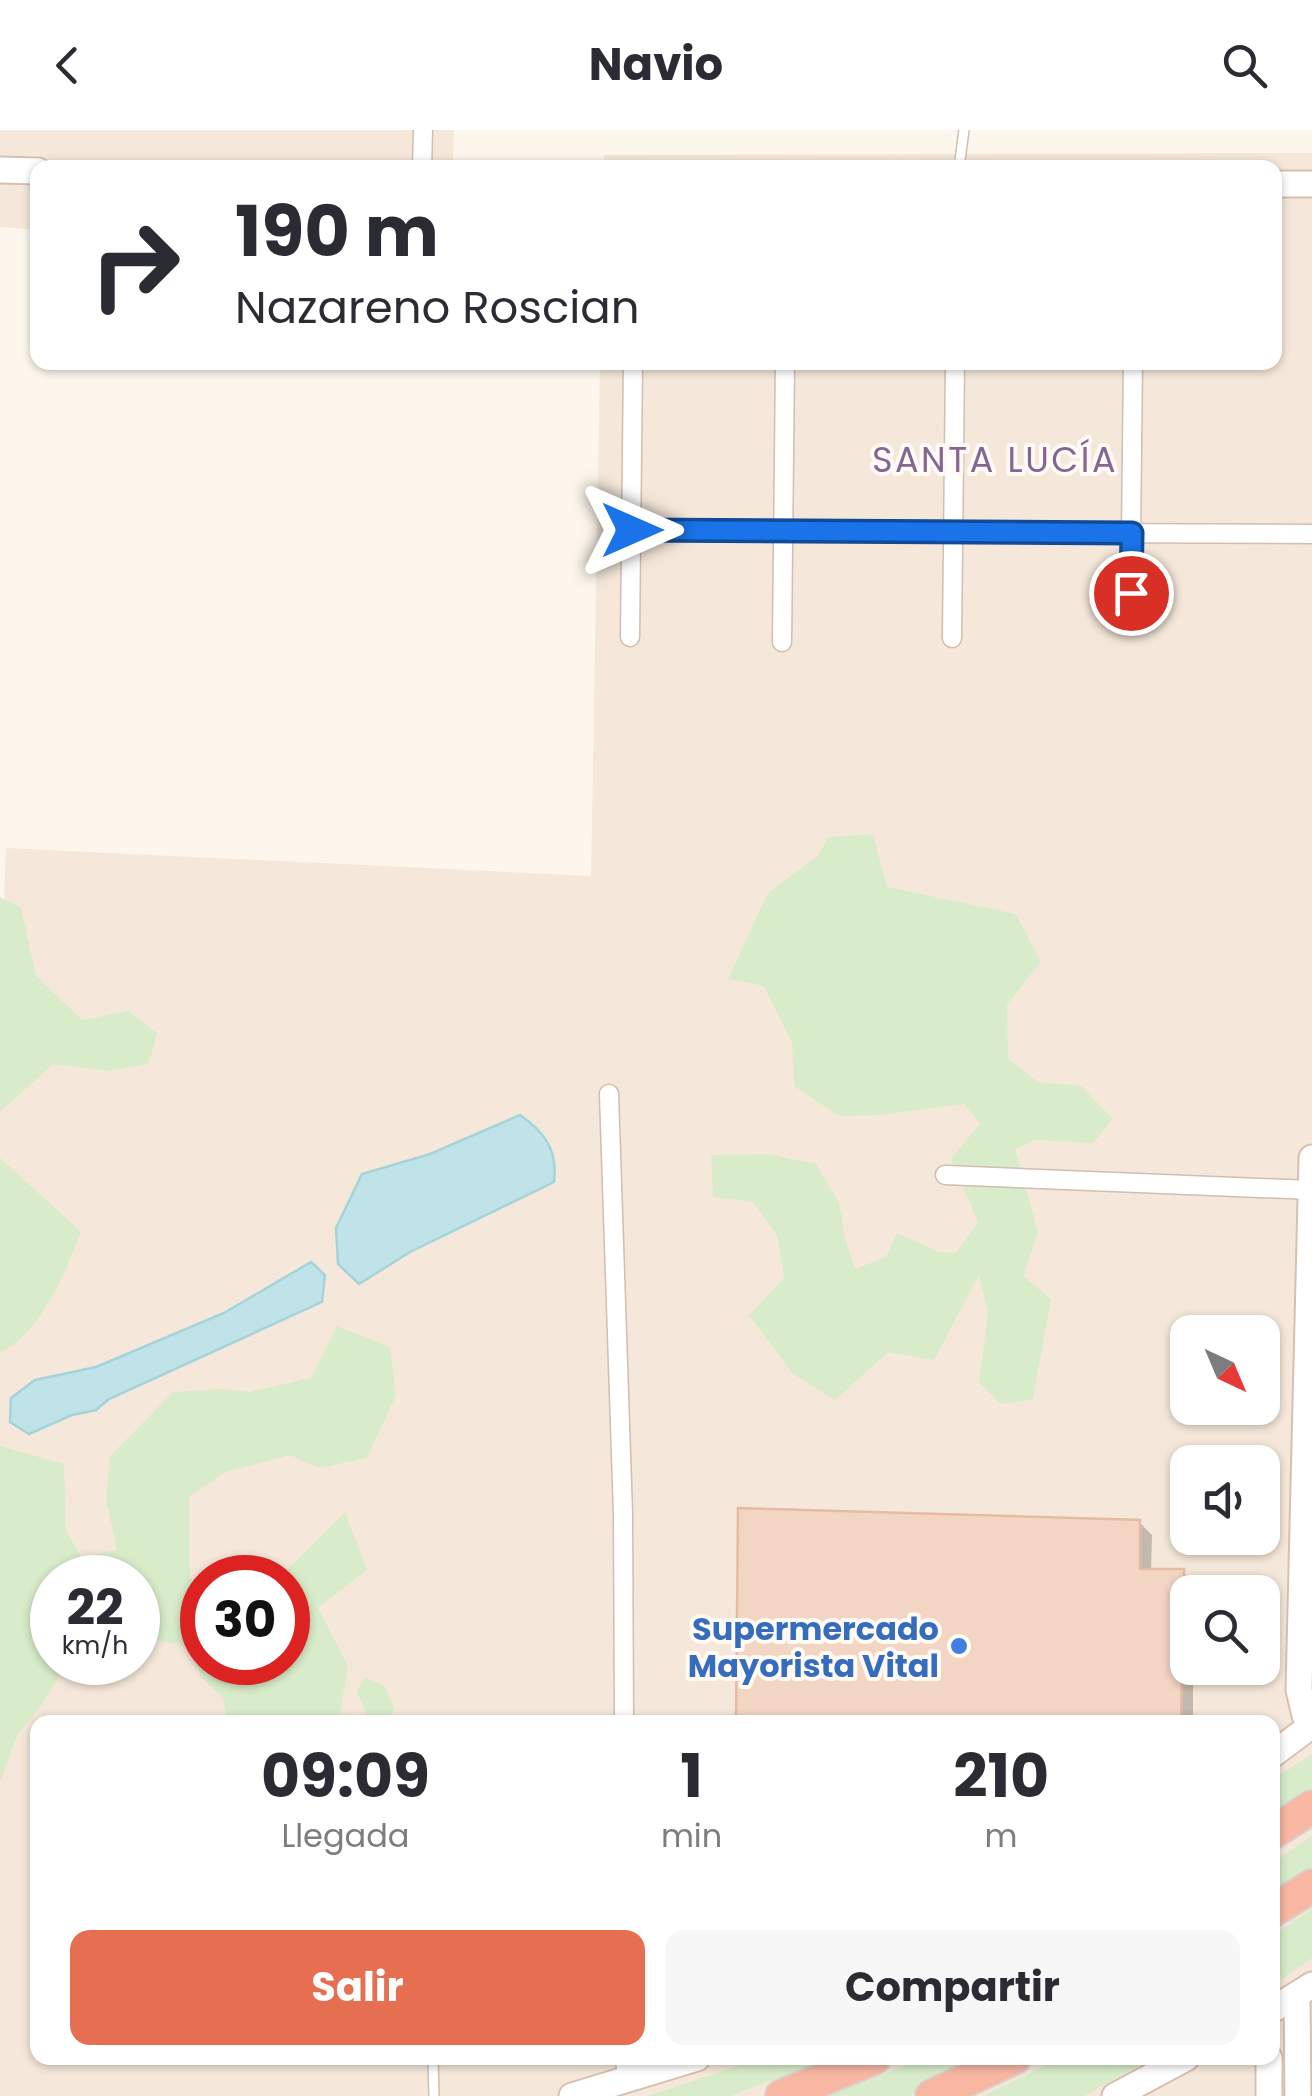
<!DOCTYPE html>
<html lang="es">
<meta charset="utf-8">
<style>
:root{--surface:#fff;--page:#f7f7f7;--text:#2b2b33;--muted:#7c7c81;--accent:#e76f51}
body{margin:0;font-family:Poppins,sans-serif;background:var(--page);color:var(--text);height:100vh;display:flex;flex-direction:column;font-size:38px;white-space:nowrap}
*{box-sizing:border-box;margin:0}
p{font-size:32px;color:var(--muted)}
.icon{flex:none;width:55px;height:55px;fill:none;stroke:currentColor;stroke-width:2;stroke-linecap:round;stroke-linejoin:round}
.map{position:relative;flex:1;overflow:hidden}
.sheet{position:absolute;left:30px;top:1585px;width:1250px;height:350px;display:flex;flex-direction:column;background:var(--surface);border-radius:20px;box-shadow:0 2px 8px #0004}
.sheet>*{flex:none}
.guide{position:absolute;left:30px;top:30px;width:1252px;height:210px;border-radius:20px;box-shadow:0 2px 8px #0004;background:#fff;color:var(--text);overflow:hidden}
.needle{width:65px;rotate:136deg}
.buttons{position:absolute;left:1170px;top:1185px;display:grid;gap:20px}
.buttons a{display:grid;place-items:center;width:110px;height:110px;border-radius:20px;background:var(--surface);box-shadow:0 2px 8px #0004;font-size:50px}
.speed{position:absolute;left:30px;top:1425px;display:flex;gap:20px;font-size:50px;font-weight:700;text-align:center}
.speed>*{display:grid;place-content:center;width:130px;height:130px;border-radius:50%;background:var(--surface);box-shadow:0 2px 8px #0004;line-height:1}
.speed small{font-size:25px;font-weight:400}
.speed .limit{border:15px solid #d22;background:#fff;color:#111}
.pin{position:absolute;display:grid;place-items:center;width:85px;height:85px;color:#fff;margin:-42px;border:5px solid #fff;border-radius:50%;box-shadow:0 2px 10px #0007}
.me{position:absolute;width:110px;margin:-55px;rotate:90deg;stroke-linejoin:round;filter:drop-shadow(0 0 8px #0008)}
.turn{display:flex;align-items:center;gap:35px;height:210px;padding:0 40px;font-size:45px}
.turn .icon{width:130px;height:130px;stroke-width:2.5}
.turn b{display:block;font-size:70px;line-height:85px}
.eta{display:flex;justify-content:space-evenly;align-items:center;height:170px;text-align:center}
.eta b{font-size:60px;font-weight:700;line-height:70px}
.action{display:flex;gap:20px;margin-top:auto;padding:20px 40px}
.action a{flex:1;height:115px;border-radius:20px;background:var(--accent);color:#fff;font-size:40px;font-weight:700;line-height:115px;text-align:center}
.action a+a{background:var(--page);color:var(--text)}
header{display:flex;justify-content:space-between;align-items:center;height:130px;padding:0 40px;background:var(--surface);font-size:45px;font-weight:700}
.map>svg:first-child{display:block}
</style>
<header><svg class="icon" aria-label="back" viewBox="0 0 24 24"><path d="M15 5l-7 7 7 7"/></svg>Navio<svg class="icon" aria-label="search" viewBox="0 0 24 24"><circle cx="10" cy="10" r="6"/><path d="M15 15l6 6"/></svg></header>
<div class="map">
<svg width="1312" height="1966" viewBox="0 0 1312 1966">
<rect width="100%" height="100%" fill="#fdf6ec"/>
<g fill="#f5e8da" fill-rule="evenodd">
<path d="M0,0H454L453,37L38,38L37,100L0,97Z"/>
<path d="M1312,23V1966H0V874L6,718L591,746L600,233L1275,232V38H604V25ZM1188,1202H1262V1278H1188ZM1188,1332H1262V1408H1188ZM52,1448H138V1532H52ZM202,1448H288V1532H202ZM1188,1462H1262V1538H1188ZM38,1592H1272V1928H38Z"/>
</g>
<g fill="#d8ecc9">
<path d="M873,704L887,757L1016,784L1041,832L1007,874L1008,929L1038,952L1081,956L1113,989L1093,1013L1035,1010L1015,1019L1038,1102L1023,1146L1051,1169L1033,1269L1001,1274L979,1252L988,1183L979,1145L934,1230L888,1222L835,1270L793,1244L749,1185L784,1148L777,1105L753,1072L713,1067L711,1025L768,1024L816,1034L839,1073L846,1112L855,1139L886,1127L897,1103L939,1122L956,1123L978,1092L951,1029L980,994L964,974L879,985L839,986L794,956L792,912L764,856L728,849L768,763L819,725L828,707Z"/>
<path d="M0,767L21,778L36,846L82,890L128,881L157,903L149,933L108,941L53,934L0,982Z"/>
<path d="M0,1028L81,1102C64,1145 43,1200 0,1223Z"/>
<path d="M337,1196L390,1217L396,1265L367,1328L319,1338L290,1325L225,1342L189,1367L190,1447L202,1461V1532H288L286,1447L289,1438L345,1382L367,1440L318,1478L348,1536L339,1589H368L357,1561L365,1547L385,1557L394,1577L389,1592H219L227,1588L223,1568L202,1548L190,1517L161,1511L138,1502V1448H52V1532L67,1533L40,1577L17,1605L0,1653V1316L64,1334L66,1400L81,1427L117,1420L106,1369L110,1326L173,1262L222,1259L249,1262L311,1248Z"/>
<path d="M1312,1624V1659L1273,1683V1650Z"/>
<path d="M1312,1706V1742L1273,1768V1733Z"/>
<path d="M1312,1779V1828L1273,1855V1805Z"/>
<path d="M762,1928H829L730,1966H648Z"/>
<path d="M924,1928H993L909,1966H829Z"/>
<path d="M1061,1928H1153L1084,1966H983Z"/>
</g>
<g fill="#bfe3e8" stroke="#a5d3da" stroke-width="2.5">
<path d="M520,985C545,1002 558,1021 554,1052L410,1122L359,1154L338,1134L336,1098L362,1044L430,1024Z"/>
<path d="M311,1132L325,1145L322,1172L109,1269L96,1280L72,1285L29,1304L10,1292L11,1268L35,1250L96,1237L224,1183Z"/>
</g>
<g fill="#0003">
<path d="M740,1380L1139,1392L1152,1405L1151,1441L1183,1442L1195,1454V1462H1188V1538H1193V1592H738Z"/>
<path d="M430,1590L475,1592H476H429Z"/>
</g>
<path fill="#f3d5c3" stroke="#e6bba3" stroke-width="2.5" d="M738,1378L1140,1390V1439H1184L1181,1592H736Z"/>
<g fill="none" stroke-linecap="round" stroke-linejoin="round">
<defs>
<g id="lane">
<path d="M959,38L964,0"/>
<path d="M433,1928L434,1966"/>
</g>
<g id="street">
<path d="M422,38L423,0"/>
<path d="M632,401L1312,404"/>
<path d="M1130,493L1133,232"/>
<path d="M630,507L633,232"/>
<path d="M952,508L955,232"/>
<path d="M782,512L785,232"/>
<path d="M609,964L623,1384L624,1592"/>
<path d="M945,1045L1311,1060"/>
<path d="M625,1928L627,1949"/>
</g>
<g id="secondary">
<path d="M0,40L38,41"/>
<path d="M1275,54H1312"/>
<path d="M1312,1028L1299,1560L1305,1585L1312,1594"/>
<path d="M1272,1625L1312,1595"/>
<path d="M1297,1866L1298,1966"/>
<path d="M1272,1880L1312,1855"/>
<path d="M1269,1928V1966"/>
<path d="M572,1966L697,1928"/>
<path d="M1115,1966L1186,1928"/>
</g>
<g id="highway">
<path d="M1272,1703L1312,1677"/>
<path d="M1272,1781L1312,1756"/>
<path d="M782,1966L874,1928"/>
<path d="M932,1966L1014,1928"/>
</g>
</defs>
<use href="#lane" stroke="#d1beb0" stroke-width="12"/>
<use href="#street" stroke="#d1beb0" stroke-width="21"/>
<use href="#secondary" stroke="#d6c0b0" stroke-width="29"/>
<use href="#highway" stroke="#dad1cd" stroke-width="36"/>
<use href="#lane" stroke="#fff" stroke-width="9"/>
<use href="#street" stroke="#fff" stroke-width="18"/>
<use href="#secondary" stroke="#fff" stroke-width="25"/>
<use href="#highway" stroke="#f7b7a3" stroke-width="32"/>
</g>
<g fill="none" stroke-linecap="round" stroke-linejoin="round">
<defs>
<path id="route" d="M632,400L1132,403L1131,463"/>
</defs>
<use href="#route" stroke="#114b97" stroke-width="25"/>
<use href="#route" stroke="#1a73e8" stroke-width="18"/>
</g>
<circle fill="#3f7fe0" stroke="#fffaf3" stroke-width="4" cx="959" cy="1516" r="10"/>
<g text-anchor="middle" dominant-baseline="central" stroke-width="8" stroke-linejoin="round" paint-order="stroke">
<g font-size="32" font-weight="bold" fill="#366cbe" stroke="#fffaf3" text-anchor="end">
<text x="939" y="1498">Supermercado<tspan x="939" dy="37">Mayorista Vital</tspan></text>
</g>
<g font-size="35" letter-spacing="2.5" fill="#846695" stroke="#fffaf3">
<text x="995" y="329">SANTA LUCÍA</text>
</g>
</g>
</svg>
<div class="buttons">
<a><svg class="needle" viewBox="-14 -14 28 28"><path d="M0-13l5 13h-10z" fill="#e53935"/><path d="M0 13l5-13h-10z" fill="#7c7c81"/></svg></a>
<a><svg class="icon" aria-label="sound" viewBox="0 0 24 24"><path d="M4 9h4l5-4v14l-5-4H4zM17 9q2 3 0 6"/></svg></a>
<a><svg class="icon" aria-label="search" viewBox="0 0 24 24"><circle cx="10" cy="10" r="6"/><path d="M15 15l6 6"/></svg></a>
</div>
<div class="speed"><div>22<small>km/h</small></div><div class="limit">30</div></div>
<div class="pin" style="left:1131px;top:463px;background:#d93025"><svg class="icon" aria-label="arrive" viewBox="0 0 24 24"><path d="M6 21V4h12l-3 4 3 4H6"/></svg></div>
<svg class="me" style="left:632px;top:400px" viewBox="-20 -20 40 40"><path d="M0-17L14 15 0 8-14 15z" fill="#1a73e8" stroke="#fff" stroke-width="4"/></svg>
<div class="guide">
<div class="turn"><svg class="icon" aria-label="right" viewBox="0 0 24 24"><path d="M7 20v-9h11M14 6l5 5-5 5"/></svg><div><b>190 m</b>Nazareno Roscian</div></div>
</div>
<section class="sheet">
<div class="eta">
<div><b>09:09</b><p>Llegada</p></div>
<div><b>1</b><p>min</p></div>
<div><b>210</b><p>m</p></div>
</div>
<div class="action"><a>Salir</a><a>Compartir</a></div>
</section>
</div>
